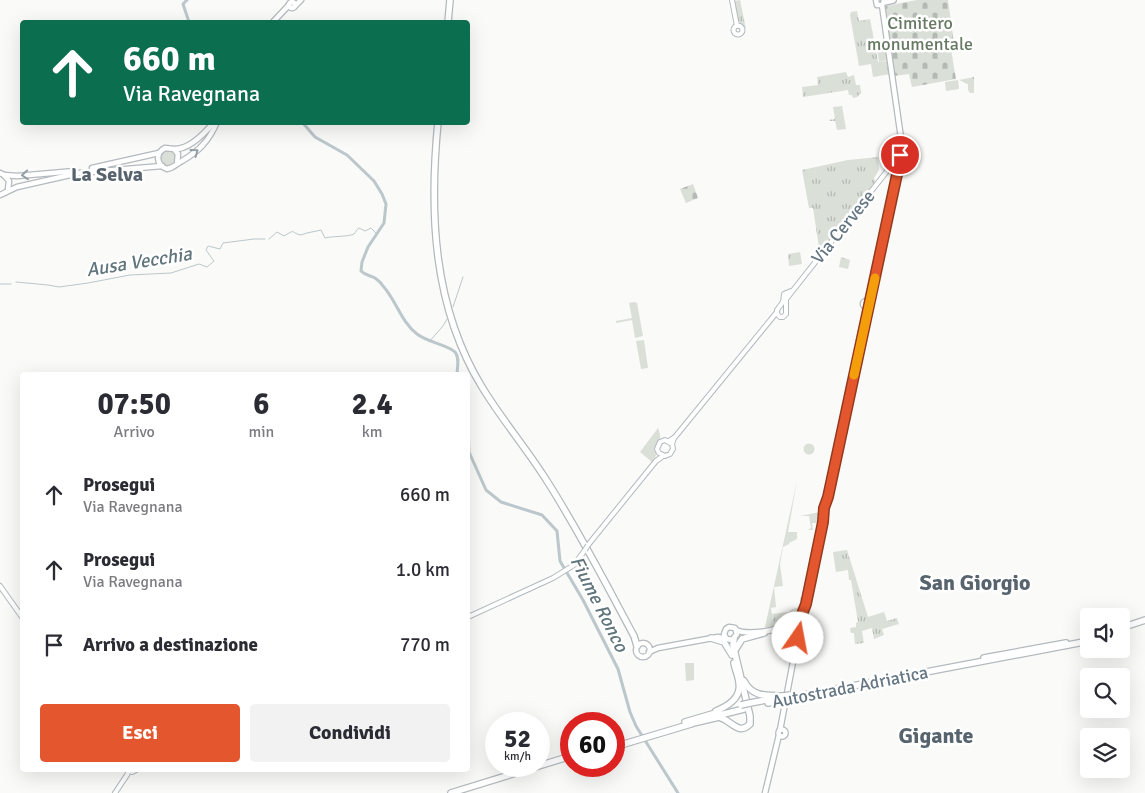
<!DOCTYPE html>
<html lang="it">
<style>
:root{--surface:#fff;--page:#f2f2f3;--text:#2b2b33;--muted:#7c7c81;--accent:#e4572e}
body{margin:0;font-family:Signika,sans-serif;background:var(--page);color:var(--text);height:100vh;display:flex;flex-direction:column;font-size:19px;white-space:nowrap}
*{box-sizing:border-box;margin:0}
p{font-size:16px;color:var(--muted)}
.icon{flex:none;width:28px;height:28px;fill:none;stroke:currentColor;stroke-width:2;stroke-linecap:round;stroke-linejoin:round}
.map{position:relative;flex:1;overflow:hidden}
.drawer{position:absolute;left:20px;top:372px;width:450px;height:400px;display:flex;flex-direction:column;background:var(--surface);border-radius:5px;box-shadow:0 5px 20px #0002}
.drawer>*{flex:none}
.banner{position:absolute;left:20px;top:20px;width:450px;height:105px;border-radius:5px;box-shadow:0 5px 20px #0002;background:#0b6e4f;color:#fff;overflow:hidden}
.buttons{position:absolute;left:1080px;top:608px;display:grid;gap:10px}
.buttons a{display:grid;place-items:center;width:50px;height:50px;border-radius:5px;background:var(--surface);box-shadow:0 5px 20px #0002;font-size:25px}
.speed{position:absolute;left:485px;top:712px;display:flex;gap:10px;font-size:25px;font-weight:700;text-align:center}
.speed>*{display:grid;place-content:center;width:65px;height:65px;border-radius:50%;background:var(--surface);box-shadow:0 5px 20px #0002;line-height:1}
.speed small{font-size:12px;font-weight:400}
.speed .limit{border:8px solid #d22;background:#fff;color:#111}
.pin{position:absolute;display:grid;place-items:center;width:42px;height:42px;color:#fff;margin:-21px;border:2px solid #fff;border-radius:50%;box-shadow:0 1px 5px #0007}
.me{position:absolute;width:55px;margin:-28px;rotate:12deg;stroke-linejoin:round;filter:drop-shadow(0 0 4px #0008)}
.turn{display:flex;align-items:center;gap:18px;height:105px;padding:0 20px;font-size:22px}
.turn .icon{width:65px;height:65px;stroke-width:2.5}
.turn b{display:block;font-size:35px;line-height:42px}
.eta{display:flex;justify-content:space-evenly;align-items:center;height:85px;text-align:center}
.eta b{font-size:30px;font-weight:700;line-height:35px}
.button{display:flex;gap:10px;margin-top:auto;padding:10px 20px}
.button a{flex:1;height:58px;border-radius:5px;background:var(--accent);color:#fff;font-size:20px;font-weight:700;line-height:58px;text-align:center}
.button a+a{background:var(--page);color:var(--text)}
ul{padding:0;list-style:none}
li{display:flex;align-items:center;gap:15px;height:75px;padding:0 20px}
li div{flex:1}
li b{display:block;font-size:19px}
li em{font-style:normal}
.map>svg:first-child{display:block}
</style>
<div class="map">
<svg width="1145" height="793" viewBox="0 0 1145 793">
<defs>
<pattern id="cemetery-stones" width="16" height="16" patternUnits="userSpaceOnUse" patternTransform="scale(1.25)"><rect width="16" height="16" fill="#dadfd7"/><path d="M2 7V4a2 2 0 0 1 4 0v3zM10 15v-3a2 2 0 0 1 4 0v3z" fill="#b4b9b4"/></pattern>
<pattern id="park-tufts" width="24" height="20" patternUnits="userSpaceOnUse" patternTransform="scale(1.25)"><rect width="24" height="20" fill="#dadfd7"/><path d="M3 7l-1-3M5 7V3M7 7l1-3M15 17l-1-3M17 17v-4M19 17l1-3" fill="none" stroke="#b4b9b4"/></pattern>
</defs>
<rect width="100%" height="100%" fill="#fafaf8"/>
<g fill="#dadfd7">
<path d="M958,80L959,89L946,91L945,82Z"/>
<path d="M165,149L176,152L177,163L169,168L161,164L159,156Z"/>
<path d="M634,302L637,303L643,336L635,338L632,320L616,323V321L632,318L629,303Z"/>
<path d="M644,340L648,368L641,369L636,341Z"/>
<path d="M658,428C664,442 656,458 648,469L652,462L640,452Z"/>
<circle cx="809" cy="449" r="5.5"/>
<path d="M797,481L788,532H797V539L789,543V544L783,547L780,564L783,586L774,587L776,607L771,608L774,628L767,629L765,627Z"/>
<path d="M820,512L821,523H812L813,530H808L811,528L809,516H800Z"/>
<path d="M685,663H694V680L686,681Z"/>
</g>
<g fill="url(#cemetery-stones)">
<path d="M917,0H948L954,43L950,44L956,79L912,87L909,74L894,76L885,6Z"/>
<path d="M885,41L888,60L879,62L876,42Z"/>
<path d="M974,77V93H970L968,90V84L959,80Z"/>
<path d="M693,184L698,198L686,203L680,189Z"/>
</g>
<g fill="url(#park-tufts)">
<path d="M740,0L746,29L738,20L734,1Z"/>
<path d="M857,11L859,21L870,19L878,62L888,61L890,74L873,77L871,64L859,66L850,15L851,12Z"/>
<path d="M846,72L848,77L854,75L856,85H860L861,93L857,97L853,98L852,95H849L848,90L803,97L802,87L818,85L817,77Z"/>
<path d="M842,106L846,129L837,130L835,121H830L829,120L835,119L833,107Z"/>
<path d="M878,157L879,170L874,178L876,185L820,254L813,208H809L802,170L848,160Z"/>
<path d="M800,252L802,264L789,266L788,254Z"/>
<path d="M841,257L850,260L848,269L839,267Z"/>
<path d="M847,550L868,617L884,612L887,621L897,618L899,624L882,629L884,635L874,639L872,628L862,631L864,643L855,644L854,633H851L850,628L856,627V623L858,622L851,580H849L848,570L836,572L833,552Z"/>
<path d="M800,597L805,598L803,606L799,614L789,617L782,625L774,627L772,614L789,612L792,609L800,607Z"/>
</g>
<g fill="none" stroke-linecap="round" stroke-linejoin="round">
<g stroke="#bbc7cb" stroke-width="1">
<path d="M269,239L277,232L284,236C297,228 290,233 301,235C308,232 314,232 321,230L325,238C332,236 348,237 354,234C356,232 357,229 359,228L365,231L371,228L377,234"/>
<path d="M16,282L48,285L59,287L88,283L130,275L171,273L199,264L207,267L214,261L206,250L208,246L220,249L223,243L254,239H265"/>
<path d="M0,284H11"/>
<path d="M453,307L463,277"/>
<path d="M429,342L443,326L447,319"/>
</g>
<g stroke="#bbc7cb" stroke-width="3">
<path d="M187,0L183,4L189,22"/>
<path d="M302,122L315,137L347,155L374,181L382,194L386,204L384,223L368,247L362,262L361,271C366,276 370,275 375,278C378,280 381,283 383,286C396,300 401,322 417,334C427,342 448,345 455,352C460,358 457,368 457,375"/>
<path d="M468,428L469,452L486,490L501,502L542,515L557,531L560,561L583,600L618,669L630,712L636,726L678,793"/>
</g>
<defs>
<g id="secondary">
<path d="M732,0L737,26"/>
<circle cx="738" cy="30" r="4.5"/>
<path d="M786,293V314L783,317H780L777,314V310L783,302L784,294L791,291"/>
<path d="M787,298L895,161L900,158"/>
<path d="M669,441L675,437L777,312"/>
<path d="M672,444L665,440L660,442L657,449L659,453L665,456L670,454L673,449L672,444L674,438"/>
<path d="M588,545L656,461L663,456"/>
<path d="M0,586L22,617"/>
<path d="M468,617L553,578L574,565L585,550"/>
<path d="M129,770L132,772L136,770"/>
<path d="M115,793L127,775L129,770"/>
</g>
<g id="primary">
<path d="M876,0L877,5H882"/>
<circle cx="292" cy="5" r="3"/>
<path d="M882,5L903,152L905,154L899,165"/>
<path d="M295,6L301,0"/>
<path d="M273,22L289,5"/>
<path d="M175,149C190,149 205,133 214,122"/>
<path d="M177,164L178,154L174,149L165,148C155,153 156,165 167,169C174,168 176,164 182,161C199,151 209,141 217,122"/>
<path d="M92,168L159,153"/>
<path d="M0,173L4,175L9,181L8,190"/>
<path d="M4,175L17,176L75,171"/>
<path d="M0,195L17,187L79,173L162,166"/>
<circle cx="866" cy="304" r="3"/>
<path d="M869,303L899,164"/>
<path d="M825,505L868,306"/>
<circle cx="793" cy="625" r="7"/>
<path d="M799,622L806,604L823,522L824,508"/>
<path d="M736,630C746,635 779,632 786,623"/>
<circle cx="643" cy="650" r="7"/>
<path d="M649,652L658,648L718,637L732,640L737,634L735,628L729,627L726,629L724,634L726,638"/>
<circle cx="782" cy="733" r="3.5"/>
<path d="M780,730L797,641V630"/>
<path d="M765,793L779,735"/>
</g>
<g id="highway">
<path d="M884,2L893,0"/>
<path d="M448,22L450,0"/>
<path d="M438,122C429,213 433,307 482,387C502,420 527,449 547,481C579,531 606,584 634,636L637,646"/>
<path d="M1121,628L1145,620"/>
<path d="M711,638L724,642L732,655"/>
<path d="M735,650L742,639L764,633"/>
<path d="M984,658L1066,643"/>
<path d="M744,681C753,698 767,695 783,696"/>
<path d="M789,698L1089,641"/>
<path d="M750,703L771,699"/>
<path d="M768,703L782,700"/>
<path d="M716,711C728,706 742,698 739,682C738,675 735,669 734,663"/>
<path d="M716,716L744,709"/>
<path d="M685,722L719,712"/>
<path d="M689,724L719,717C731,720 738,736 750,724V716L733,645L734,639"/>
<path d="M614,747L691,724"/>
<path d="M451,793L571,756"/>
</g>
</defs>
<use href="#secondary" stroke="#b3babf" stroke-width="6"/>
<use href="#primary" stroke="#b5babe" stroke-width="7"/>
<use href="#highway" stroke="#b4b9bd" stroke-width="8"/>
<use href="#secondary" stroke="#fff" stroke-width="4"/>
<use href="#primary" stroke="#fff" stroke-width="4.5"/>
<use href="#highway" stroke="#fff" stroke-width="5.5"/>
<defs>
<path id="secondary-bridge" d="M585,550L588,545"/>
<g id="highway-bridge">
<path d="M783,696L790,695"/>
<path d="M741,705L750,703"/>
</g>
</defs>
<use href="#secondary-bridge" stroke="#b3babf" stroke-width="6" stroke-linecap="butt"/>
<use href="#highway-bridge" stroke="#b4b9bd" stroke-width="8" stroke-linecap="butt"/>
<use href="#secondary-bridge" stroke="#fff" stroke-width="4"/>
<use href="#highway-bridge" stroke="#fff" stroke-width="5.5"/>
</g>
<defs><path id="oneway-chevron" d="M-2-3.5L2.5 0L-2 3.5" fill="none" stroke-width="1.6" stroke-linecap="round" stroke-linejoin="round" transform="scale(1.25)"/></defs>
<g stroke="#939fa8">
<use href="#oneway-chevron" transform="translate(195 152) rotate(-36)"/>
<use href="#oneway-chevron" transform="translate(25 175) rotate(175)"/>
</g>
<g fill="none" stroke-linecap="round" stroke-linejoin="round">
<defs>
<path id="route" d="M798,638L799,622L806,604L823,522L824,508L828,497L899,165L902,158L900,155"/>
</defs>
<use href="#route" stroke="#94391e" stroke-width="12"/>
<use href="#route" stroke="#e4572e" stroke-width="9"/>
<path stroke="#f59e0b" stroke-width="9" d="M854,375L875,278"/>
</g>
<g text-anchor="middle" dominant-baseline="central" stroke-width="5" stroke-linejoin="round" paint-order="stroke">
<g font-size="18" fill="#687a64" stroke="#fff">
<text x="920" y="23">Cimitero<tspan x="920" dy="21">monumentale</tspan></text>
</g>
<g font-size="18" fill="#657683" stroke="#fff">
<text transform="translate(843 227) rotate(-51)">Via Cervese</text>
<text transform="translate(850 687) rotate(-11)">Autostrada Adriatica</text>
</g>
<g font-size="19" font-style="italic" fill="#60757c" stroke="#fff">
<text transform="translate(139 262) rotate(-9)">Ausa Vecchia</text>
<text transform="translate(599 604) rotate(63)">Fiume Ronco</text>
</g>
<g font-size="20" font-weight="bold" fill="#57646e" stroke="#fff">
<text x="107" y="174">La Selva</text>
</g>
<g font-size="22" font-weight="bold" fill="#57646e" stroke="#fff">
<text x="975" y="582">San Giorgio</text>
<text x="936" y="735">Gigante</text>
</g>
</g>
</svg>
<div class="buttons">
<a><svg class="icon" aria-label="sound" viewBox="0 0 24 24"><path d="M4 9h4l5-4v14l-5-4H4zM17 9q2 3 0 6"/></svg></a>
<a><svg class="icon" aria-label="search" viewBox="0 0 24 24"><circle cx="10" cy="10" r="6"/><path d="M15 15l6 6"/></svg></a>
<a><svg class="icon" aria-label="layers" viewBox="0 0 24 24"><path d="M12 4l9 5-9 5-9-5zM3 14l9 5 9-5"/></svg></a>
</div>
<div class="speed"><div>52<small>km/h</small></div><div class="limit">60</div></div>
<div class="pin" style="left:900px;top:155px;background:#d93025"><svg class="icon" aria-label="arrive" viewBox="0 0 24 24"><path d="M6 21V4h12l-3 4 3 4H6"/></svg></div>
<svg class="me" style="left:798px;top:638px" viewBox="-20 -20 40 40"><circle r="19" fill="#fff"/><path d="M0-13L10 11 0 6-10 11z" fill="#e4572e"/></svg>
<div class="banner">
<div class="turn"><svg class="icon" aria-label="ahead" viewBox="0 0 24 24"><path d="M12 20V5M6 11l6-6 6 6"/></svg><div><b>660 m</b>Via Ravegnana</div></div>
</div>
<section class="drawer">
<div class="eta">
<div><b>07:50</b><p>Arrivo</p></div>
<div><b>6</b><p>min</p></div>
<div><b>2.4</b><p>km</p></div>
</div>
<ul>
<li><svg class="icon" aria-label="ahead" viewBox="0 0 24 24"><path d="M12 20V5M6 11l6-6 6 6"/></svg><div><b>Prosegui</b><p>Via Ravegnana</p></div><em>660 m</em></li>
<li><svg class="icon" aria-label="ahead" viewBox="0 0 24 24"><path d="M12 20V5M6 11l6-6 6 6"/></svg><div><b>Prosegui</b><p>Via Ravegnana</p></div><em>1.0 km</em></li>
<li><svg class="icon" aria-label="arrive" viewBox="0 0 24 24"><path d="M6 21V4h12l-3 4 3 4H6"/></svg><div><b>Arrivo a destinazione</b></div><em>770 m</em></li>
</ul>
<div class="button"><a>Esci</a><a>Condividi</a></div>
</section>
</div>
